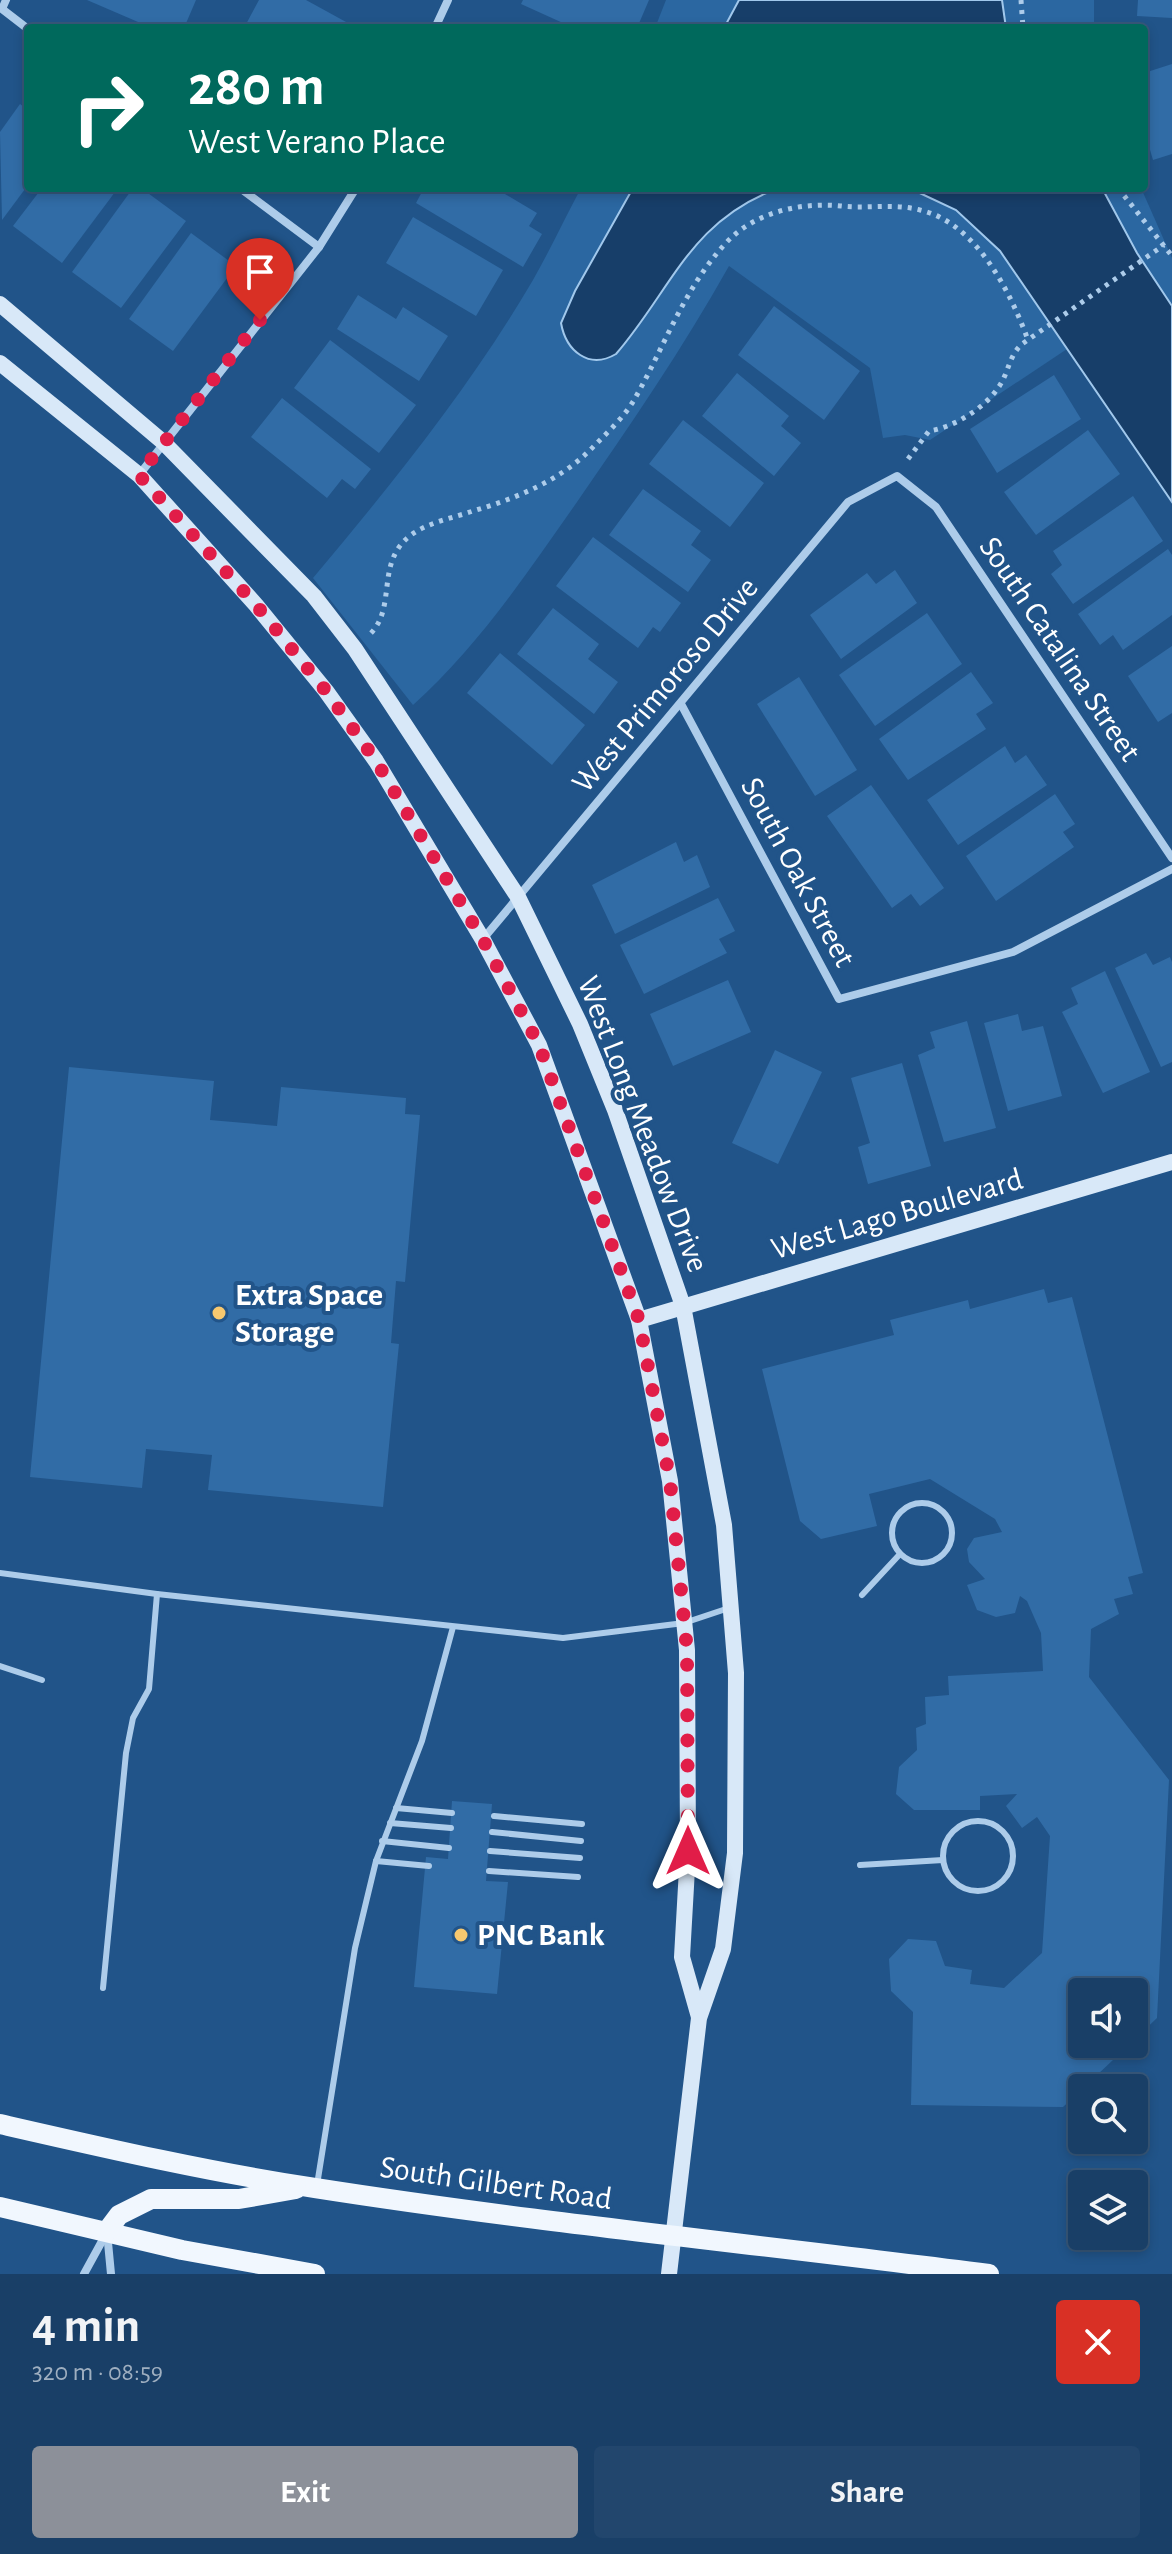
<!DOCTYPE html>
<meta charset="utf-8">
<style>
:root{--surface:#193f67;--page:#22466d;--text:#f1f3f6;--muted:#9fafc0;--line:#37587b;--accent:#8c9099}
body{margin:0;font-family:"Alegreya Sans",sans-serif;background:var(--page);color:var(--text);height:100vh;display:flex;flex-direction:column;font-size:30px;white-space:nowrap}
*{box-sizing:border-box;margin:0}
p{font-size:26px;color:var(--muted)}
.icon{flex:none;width:44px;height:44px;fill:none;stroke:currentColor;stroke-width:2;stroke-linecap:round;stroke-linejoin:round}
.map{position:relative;height:2274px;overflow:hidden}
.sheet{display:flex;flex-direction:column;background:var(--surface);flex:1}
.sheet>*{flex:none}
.guide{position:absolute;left:24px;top:24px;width:1124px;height:168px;border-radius:8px;box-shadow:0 4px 12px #0003,0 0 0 2px var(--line);background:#00695c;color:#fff;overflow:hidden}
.tools{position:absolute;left:1068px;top:1978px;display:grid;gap:16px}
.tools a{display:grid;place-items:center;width:80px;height:80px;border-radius:8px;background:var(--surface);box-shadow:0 4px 12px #0003,0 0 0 2px var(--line);font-size:40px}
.pin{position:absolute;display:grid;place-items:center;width:68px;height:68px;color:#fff;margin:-82px -34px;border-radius:50% 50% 50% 0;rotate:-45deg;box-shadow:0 0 8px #0007}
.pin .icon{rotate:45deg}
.me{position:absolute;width:88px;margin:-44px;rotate:0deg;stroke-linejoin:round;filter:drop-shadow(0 0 6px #0008)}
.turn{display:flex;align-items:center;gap:28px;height:168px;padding:0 32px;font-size:36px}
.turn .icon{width:104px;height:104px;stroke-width:2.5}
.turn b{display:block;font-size:56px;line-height:68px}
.round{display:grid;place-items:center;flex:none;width:84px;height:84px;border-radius:8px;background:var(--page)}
.summary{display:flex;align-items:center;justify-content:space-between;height:136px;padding:0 32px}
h1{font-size:48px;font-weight:600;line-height:60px}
.primary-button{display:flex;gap:16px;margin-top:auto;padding:16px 32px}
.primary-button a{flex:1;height:92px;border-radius:8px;background:var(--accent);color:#fff;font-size:32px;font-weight:600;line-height:92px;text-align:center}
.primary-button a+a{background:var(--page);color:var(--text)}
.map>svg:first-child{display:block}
</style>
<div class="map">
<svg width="1172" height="2274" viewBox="0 0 1172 2274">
<rect width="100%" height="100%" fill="#215489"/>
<g fill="#2b67a1">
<path d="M666,0H739L724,28H655Z"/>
<path d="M1002,0H1094V28H1006Z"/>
<path d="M581,188H633L575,291L561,323L628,339C660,287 713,199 780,188C803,184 830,188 853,188C894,188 922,186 957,211C1005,245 1035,301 1067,349L930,440L905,435L883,438L870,368L729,266C683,348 631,424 577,502C528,572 477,648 413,705L313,578C392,484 471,386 533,280C550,250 565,218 581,188Z"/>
<path d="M1102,188H1141L1172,258V306L1137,253Z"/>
</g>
<g fill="#173e69" stroke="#a1c8ec" stroke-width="2">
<path d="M739,0H1002L1006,28H724Z"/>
<path d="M633,188H779C690,220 672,289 616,354C589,370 566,351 561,323L575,291Z"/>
<path d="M909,188H1102L1137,253L1172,306V502L1000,251L956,210Z"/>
</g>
<g fill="#316ca6">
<path d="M87,0H196L184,28H152Z"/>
<path d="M259,0H306L357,28H244Z"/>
<path d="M523,0H649L637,28H574L521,4Z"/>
<path d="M1138,0H1172V18L1137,16Z"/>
<path d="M1172,64V154L1153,160L1144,129V98L1150,97L1144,73Z"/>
<path d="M20,104L28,110V185L2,220L0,132Z"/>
<path d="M42,188H118L62,263L13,226Z"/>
<path d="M133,188H141L186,221L121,308L72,272Z"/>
<path d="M424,188H495L537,213L529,226L542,234L523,267L416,203Z"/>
<path d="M413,217L503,270L476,316L386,263Z"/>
<path d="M191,233L236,266L173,351L129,319Z"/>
<path d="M358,295L396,319L403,307L448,336L419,381L337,329Z"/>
<path d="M774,306L860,371L824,420L738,355Z"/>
<path d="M330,340L416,405L379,453L294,388Z"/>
<path d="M737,373L789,416L781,426L801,443L774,476L702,416Z"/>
<path d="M1054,375L1081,419L997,473L970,429Z"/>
<path d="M282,398L371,469L355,489L342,479L327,498L251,437Z"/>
<path d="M683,420L764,483L730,527L649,464Z"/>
<path d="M1088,430L1120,474L1036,535L1004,492Z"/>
<path d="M643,489L701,531L691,545L711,560L688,592L609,535Z"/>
<path d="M1133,496L1163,541L1073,604L1051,574L1062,565L1053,551Z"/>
<path d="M593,537L681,603L660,632L653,627L638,648L556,586Z"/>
<path d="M1168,549L1172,555V615L1123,650L1113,635L1100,645L1078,614Z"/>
<path d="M895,570L917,603L841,659L810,615L867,573L876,584Z"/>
<path d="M553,608L599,644L588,659L618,682L594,714L517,654Z"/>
<path d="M927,613L962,664L875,726L839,675Z"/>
<path d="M1172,646V713L1158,722L1128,676Z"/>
<path d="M500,653L585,725L552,765L467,693Z"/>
<path d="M971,672L993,703L976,714L986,729L908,780L879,739Z"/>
<path d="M799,677L857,770L815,796L757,704Z"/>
<path d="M1005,746L1015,763L1026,755L1047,785L958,845L927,800Z"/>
<path d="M871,785L944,888L920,906L911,894L892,908L827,816Z"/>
<path d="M1055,794L1075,824L1063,832L1074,847L996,901L966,856Z"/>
<path d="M676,842L684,862L697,855L710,887L615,934L592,885Z"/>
<path d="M718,898L735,931L719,939L727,953L644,994L620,945Z"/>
<path d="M1146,953L1153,965L1170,957L1172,962V1062L1161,1067L1115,968Z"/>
<path d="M1105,971L1150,1072L1103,1093L1062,1012L1078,1004L1071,988Z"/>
<path d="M728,980L751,1032L673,1066L650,1014Z"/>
<path d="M1018,1014L1022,1031L1043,1026L1062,1096L1008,1111L984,1023Z"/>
<path d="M967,1021L996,1128L944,1142L918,1055L935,1048L930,1032Z"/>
<path d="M775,1050L822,1072L778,1164L732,1143Z"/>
<path d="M902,1063L931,1166L868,1184L858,1147L870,1143L851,1078Z"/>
<path d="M69,1067L214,1081L210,1120L277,1126L281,1087L406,1098L405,1114L420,1115L405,1282L396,1281L391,1343L399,1344L383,1507L208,1490L212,1455L146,1449L142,1488L30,1477Z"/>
<path d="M1044,1289L1048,1303L1072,1297L1143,1573L1128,1577L1133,1594L1114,1599L1119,1614L1091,1629L1089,1677L1169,1780L1157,2018L1134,2040V1992H1082V2044H1130L1063,2107L911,2105L913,2012L891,1991L889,1959L908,1939L936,1941L945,1966L972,1970L970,1984L1004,1988L1042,1953L1050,1836L1037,1817L1022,1828L1006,1806L1017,1794L980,1796V1810H914L896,1794L899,1767L917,1750L916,1728L926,1724L925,1697L949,1695L948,1676L1043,1671L1041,1633L1027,1601L1020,1596L1015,1613L996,1617L977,1610L967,1585L985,1579L969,1562L967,1549L974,1538L1002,1532L995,1519L930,1479L869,1494L877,1526L821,1539L800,1521L762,1369L894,1335L890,1320L968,1300L970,1309Z"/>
<path d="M452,1801L492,1804L486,1881L508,1882L497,1994L414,1987L426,1857L448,1859Z"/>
</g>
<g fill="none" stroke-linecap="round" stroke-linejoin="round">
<g stroke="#adccea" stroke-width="5" stroke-dasharray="4 6" stroke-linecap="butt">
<path d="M1021,0L1023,28"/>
<path d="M1118,188L1172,256"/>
<path d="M908,459L929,431C952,428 985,408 998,388C1009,373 1008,357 1022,344L1164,245"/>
<path d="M371,633C397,606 375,562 411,535C429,522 453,518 473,511C517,498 562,480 594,446C608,432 624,417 634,400C664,348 683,290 725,244C754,212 800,202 841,206C867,209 894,203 920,210C976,223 1010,291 1028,340"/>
</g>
<g stroke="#adccea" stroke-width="6">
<circle cx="922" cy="1533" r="30"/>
<path d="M0,1573L157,1594L563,1638L684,1623L729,1608"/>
<path d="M862,1595L900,1554"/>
<path d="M0,1666L42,1680"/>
<path d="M396,1808L452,1813"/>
<path d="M494,1816L582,1824"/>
<circle cx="978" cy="1856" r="35"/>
<path d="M390,1823L451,1828"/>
<path d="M492,1832L581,1841"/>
<path d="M382,1841L449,1848"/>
<path d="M490,1851L580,1858"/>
<path d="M376,1861L429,1866"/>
<path d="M860,1865L943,1860"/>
<path d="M489,1871L578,1877"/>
<path d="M103,1988L126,1753L133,1718L149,1689L157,1594"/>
<path d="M317,2185L355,1948L376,1861L422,1741L453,1627"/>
</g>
<g stroke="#adccea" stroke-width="8">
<path d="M6,0L2,9L28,29"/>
<path d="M435,28L448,0"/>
<path d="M240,188L319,247"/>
<path d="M139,475L319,247L356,188"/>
<path d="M681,704L839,999L1013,952L1172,869"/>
<path d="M483,939L848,502L897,476L936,507L1172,858"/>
<path d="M107,2232L111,2274"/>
<path d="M84,2274L107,2232"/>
</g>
<g stroke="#d8e8f8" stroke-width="16">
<path d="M0,304L163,442L314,596L355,649L518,897L580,1024L615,1110L683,1306L724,1525L736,1673L735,1853L723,1949L699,2018L669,2274"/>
<path d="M0,363L139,475L256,605L326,691L376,761L483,940L539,1045L639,1320L670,1481L687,1650L688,1851L682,1957L699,2017"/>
<path d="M639,1320L1172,1162"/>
</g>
<g stroke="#f1f7fe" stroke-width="20">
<path d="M0,2124C105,2148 209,2172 315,2188C539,2223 765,2245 989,2274"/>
<path d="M0,2207L182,2250L315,2274"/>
<path d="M107,2231L119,2215L151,2199H239L296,2189"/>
</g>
</g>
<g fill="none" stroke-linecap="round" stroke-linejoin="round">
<path stroke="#e11d48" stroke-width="14" stroke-dasharray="0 25.2" d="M260,320L139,475L256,605L326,691L376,761L483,940L539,1045L639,1320L670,1481L687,1650L688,1851"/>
</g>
<g fill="#f7c86f" stroke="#215489" stroke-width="3">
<circle cx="219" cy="1313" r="8"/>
<circle cx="461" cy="1935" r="8"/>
</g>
<g text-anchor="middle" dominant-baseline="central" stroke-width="8" stroke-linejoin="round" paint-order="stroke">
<g font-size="32" fill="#fff" stroke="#215489">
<text transform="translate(1060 649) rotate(56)">South Catalina Street</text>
<text transform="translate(665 685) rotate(-50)">West Primoroso Drive</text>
<text transform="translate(798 872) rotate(62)">South Oak Street</text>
<text transform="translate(643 1124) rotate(69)">West Long Meadow Drive</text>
<text transform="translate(897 1214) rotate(-16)">West Lago Boulevard</text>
<text transform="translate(496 2183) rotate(8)">South Gilbert Road</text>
</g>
<g font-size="32" font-weight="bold" fill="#fff" stroke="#215489" text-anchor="start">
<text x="235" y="1295">Extra Space<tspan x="235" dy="37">Storage</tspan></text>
<text x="477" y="1935">PNC Bank</text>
</g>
</g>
</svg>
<div class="tools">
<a><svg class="icon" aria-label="sound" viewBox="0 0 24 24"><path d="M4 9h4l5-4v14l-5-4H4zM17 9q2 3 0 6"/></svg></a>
<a><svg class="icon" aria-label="search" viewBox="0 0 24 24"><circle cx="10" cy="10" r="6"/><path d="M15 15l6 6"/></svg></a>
<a><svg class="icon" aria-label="layers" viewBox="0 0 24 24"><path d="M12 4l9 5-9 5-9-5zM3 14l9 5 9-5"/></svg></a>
</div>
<div class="pin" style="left:260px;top:320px;background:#d93025"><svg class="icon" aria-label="arrive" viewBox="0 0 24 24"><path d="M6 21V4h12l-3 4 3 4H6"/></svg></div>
<svg class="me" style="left:688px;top:1851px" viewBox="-20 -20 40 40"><path d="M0-17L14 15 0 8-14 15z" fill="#e11d48" stroke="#fff" stroke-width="4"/></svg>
<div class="guide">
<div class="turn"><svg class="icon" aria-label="right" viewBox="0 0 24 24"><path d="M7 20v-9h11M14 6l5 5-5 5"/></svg><div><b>280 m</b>West Verano Place</div></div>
</div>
</div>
<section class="sheet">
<div class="summary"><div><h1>4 min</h1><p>320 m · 08:59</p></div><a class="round" style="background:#d93025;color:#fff"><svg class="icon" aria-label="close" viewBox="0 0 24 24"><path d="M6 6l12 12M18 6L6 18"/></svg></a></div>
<div class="primary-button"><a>Exit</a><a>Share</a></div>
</section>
